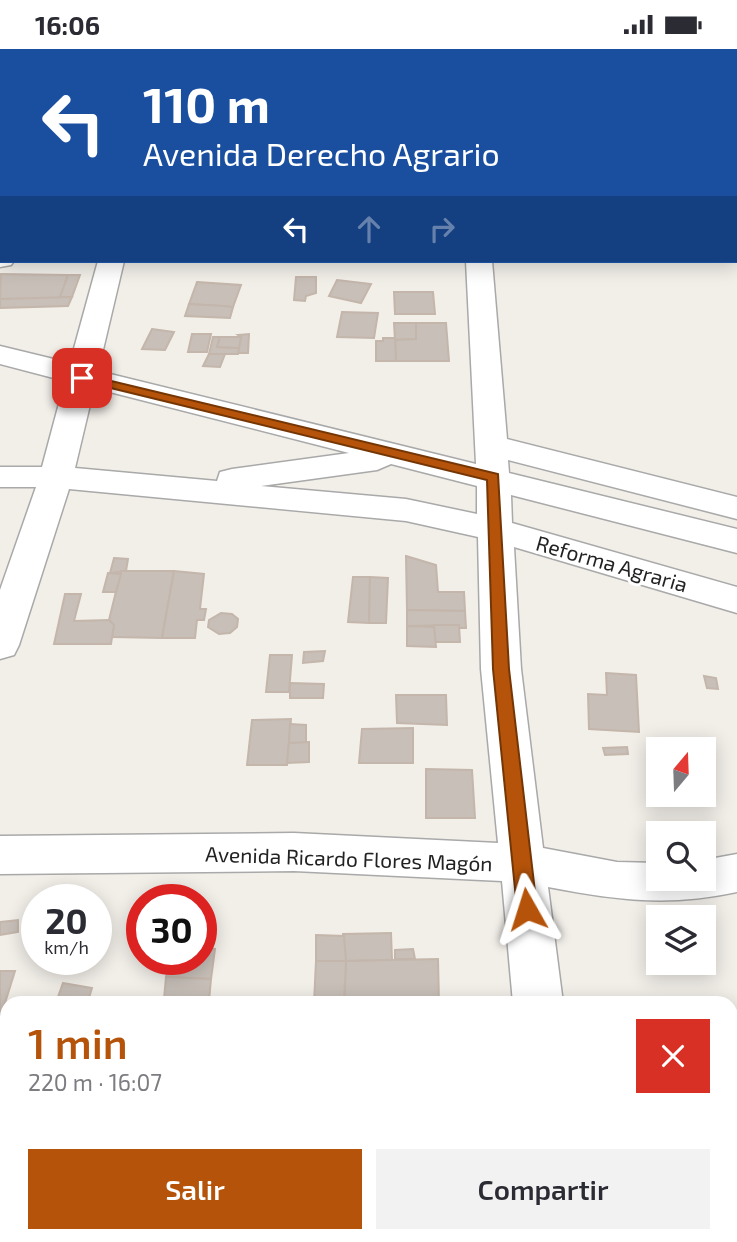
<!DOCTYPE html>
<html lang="es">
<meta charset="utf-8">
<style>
:root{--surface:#fff;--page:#f2f2f3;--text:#2b2b33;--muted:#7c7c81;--accent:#b45309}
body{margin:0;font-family:"Exo 2",sans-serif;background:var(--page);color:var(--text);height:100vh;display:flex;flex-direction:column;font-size:26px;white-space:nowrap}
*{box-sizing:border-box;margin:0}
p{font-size:23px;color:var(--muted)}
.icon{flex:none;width:38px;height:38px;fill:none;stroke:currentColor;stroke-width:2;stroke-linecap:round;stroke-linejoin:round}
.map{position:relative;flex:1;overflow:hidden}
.panel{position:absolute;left:0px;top:947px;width:738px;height:247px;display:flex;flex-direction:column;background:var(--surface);border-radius:21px 21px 0 0;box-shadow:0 4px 18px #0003}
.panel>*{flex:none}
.top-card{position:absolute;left:0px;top:0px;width:738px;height:214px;box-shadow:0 4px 18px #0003;background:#1a4fa0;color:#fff;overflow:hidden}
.needle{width:46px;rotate:19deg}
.fabs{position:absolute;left:646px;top:688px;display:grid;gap:14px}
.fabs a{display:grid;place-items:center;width:70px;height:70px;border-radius:0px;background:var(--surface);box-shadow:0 4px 18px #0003;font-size:35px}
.speed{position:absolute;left:21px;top:835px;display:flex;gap:14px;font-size:35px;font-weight:700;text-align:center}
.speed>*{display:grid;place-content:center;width:91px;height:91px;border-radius:50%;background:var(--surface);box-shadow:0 4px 18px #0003;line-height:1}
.speed small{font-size:18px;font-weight:400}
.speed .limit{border:10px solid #d22;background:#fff;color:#111}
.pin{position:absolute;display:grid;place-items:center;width:60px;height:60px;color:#fff;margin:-30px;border-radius:14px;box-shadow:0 4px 10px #0006}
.me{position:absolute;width:77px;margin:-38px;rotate:354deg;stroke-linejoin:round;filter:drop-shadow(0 0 5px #0008)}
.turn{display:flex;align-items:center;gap:24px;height:147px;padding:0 28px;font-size:32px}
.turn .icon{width:91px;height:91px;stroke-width:2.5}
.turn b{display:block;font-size:49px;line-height:60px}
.lanes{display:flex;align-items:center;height:66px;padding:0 28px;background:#0003;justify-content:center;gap:35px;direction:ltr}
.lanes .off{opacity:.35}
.round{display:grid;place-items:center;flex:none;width:74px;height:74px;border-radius:0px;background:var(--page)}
.headline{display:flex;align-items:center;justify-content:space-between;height:119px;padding:0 28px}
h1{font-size:42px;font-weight:600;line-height:52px;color:var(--accent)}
.cta{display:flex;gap:14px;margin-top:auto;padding:14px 28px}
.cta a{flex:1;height:80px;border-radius:0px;background:var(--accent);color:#fff;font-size:28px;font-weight:600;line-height:80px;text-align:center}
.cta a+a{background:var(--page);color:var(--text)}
.status{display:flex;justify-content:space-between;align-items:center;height:49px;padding:0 35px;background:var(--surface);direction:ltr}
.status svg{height:19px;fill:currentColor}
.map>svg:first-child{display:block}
</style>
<div class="status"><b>16:06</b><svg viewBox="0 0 49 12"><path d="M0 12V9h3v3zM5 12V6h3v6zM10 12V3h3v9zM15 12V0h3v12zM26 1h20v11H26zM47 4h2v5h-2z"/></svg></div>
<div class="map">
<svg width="737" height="1193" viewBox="0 0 737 1193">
<rect width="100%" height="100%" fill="#f2efe9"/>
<g fill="#c7bfb8" stroke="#c4b6ab" stroke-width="2">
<path d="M1,225L68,226L60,250H0Z"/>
<path d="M68,226H80L72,248H60Z"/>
<path d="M296,228H316V244L306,247L305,252L294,251Z"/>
<path d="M337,231L371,235L361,254L329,247Z"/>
<path d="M197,233L241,236L233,258L189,255Z"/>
<path d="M394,243H433L435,265H395Z"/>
<path d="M72,248L68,257L0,259V250Z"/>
<path d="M189,255L224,257L233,258L230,269L185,267Z"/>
<path d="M342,263L378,264L374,289L337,288Z"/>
<path d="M394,274H416V290L395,291Z"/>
<path d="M416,274H446L449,312H396L395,291L416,290Z"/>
<path d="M152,280L174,283L165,301L142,300Z"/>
<path d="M192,285H211L207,303H188Z"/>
<path d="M249,285L248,304H238L241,288L238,286Z"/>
<path d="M213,288H220L217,298L239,299L238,305H209Z"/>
<path d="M220,288H241L239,299L217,298Z"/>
<path d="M383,289H395L396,312H376V292H383Z"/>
<path d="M209,305H225L220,318L203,317Z"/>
<path d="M406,507L436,516L438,543H464L465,562L407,561Z"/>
<path d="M114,509L128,510L126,522L110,524Z"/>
<path d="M121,522H174L162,589L112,588L114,576L109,571Z"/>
<path d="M174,522L204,525L200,560H206L204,571H197L195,589H162Z"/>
<path d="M108,524L121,525L116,543H103Z"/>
<path d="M353,528H370L369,574L348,573Z"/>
<path d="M370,528L388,529L386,574H369Z"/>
<path d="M65,545H81L74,572L109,571L114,576L111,595H54Z"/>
<path d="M407,561L465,562L466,579H459V576L407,577Z"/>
<path d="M221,564L232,565L238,570L237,578L230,584L219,585L208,578L209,571Z"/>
<path d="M434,576H459L460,593H435Z"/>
<path d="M407,577L434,578L436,598L407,597Z"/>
<path d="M325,602L323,612L303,614L304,603Z"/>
<path d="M270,606H292L289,643H266Z"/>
<path d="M606,624L636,626L639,683L589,680L588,645L607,646Z"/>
<path d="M704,627L716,629L718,640L707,639Z"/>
<path d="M290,634L324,635L323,649H290Z"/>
<path d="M396,646H446L447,676L397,674Z"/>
<path d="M291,670L287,716H247L252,671Z"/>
<path d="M290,675L306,676V694H289Z"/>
<path d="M413,679V714H359L362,680Z"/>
<path d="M309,693V713L287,714L289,694Z"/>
<path d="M627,698L628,705L605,706L603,699Z"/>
<path d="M426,720L472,721L475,769H426Z"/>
<path d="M18,871V883L0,886V873Z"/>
<path d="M391,884L392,911L346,912L343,885Z"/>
<path d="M316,886L344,887L346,912H316Z"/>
<path d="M201,899L215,900L211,930L166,928L170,910H201Z"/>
<path d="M413,900L415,910H395V901Z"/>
<path d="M438,910L439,954H344L346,912Z"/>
<path d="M316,912H346L344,954H314Z"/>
<path d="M0,922H15L0,970Z"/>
<path d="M166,928L211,930L209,952L164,950Z"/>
<path d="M63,934L92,939L88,952L58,948Z"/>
<rect x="0" y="1024" width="7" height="22"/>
<path d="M0,1046H7V1091L0,1090Z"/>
<path d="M732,1058H735L737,1072V1123H732Z"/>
<path d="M0,1090L7,1091V1109L0,1107Z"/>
<path d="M732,1128H737V1193H690L689,1186H732Z"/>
<path d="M7,1177V1186H106L104,1193H3Z"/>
<path d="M399,1186H467V1193H400Z"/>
</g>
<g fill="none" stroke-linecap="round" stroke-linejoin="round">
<defs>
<g id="minor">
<rect x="167" y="0" width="20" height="2"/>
<rect x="434" y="0" width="20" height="2"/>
<rect x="463" y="0" width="20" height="2"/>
<path d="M723,0H737V7V2Z"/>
<rect x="0" y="51" width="2" height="14"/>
<path d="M0,202L2,212H14L11,216L0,218Z"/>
<path d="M98,212H124L98,322L476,415L466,212H492L507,390L737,448V470L508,411L509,424L737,480V504L511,446L512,474L737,538V564L514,498L521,620L543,799L617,813L658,814V830H704V811L737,805V843C668,858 616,851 548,838L563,954H513L502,832L294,822L0,825V787L294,784L498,794L481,620L478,488L406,472L69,440L19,596L14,606L0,610V541L36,438H0V418H42L65,332L0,315V297L70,314ZM94,339L349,404L232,420L220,423L217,432L75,419ZM391,415L477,437V465L406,450L261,437L377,421Z"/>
<rect x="536" y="1186" width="56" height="7"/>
</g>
</defs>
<use href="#minor" stroke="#a9a9a9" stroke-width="3"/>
<use href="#minor" fill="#fff" fill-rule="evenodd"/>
</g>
<path fill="#b45309" stroke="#753606" stroke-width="2" d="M82,325L498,425L509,620L537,860L534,866H520L517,860L493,620L487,431L78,331L76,329Z"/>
<g text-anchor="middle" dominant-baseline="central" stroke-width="6" stroke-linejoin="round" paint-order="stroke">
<g font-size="21" fill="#222" stroke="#fff">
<text transform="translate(612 514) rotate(16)">Reforma Agraria</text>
<text transform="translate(349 809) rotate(2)">Avenida Ricardo Flores Magón</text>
</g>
</g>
</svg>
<div class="fabs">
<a><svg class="needle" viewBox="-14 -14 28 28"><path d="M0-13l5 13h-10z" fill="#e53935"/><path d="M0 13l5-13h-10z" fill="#7c7c81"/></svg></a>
<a><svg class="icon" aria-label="search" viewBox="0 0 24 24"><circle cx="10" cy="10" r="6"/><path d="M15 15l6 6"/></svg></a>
<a><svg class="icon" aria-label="layers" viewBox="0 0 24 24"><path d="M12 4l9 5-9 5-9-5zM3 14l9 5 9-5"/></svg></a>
</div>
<div class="speed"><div>20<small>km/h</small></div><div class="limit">30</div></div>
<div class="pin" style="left:82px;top:329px;background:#d93025"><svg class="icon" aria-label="arrive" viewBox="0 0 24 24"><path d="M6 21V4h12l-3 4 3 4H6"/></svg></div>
<svg class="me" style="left:527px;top:860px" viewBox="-20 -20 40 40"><path d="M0-17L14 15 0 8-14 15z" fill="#b45309" stroke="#fff" stroke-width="4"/></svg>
<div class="top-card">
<div class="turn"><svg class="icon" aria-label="left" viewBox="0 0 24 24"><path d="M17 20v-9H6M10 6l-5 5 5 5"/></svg><div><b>110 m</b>Avenida Derecho Agrario</div></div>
<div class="lanes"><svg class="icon" aria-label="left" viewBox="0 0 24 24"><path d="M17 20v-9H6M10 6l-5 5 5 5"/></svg><svg class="icon off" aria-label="ahead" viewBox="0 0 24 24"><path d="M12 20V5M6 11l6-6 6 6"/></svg><svg class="icon off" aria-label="right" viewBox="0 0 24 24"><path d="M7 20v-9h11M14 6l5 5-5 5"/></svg></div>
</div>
<section class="panel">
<div class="headline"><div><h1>1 min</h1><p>220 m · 16:07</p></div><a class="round" style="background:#d93025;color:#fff"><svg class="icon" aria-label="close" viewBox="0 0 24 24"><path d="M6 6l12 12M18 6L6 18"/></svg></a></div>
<div class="cta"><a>Salir</a><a>Compartir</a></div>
</section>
</div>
